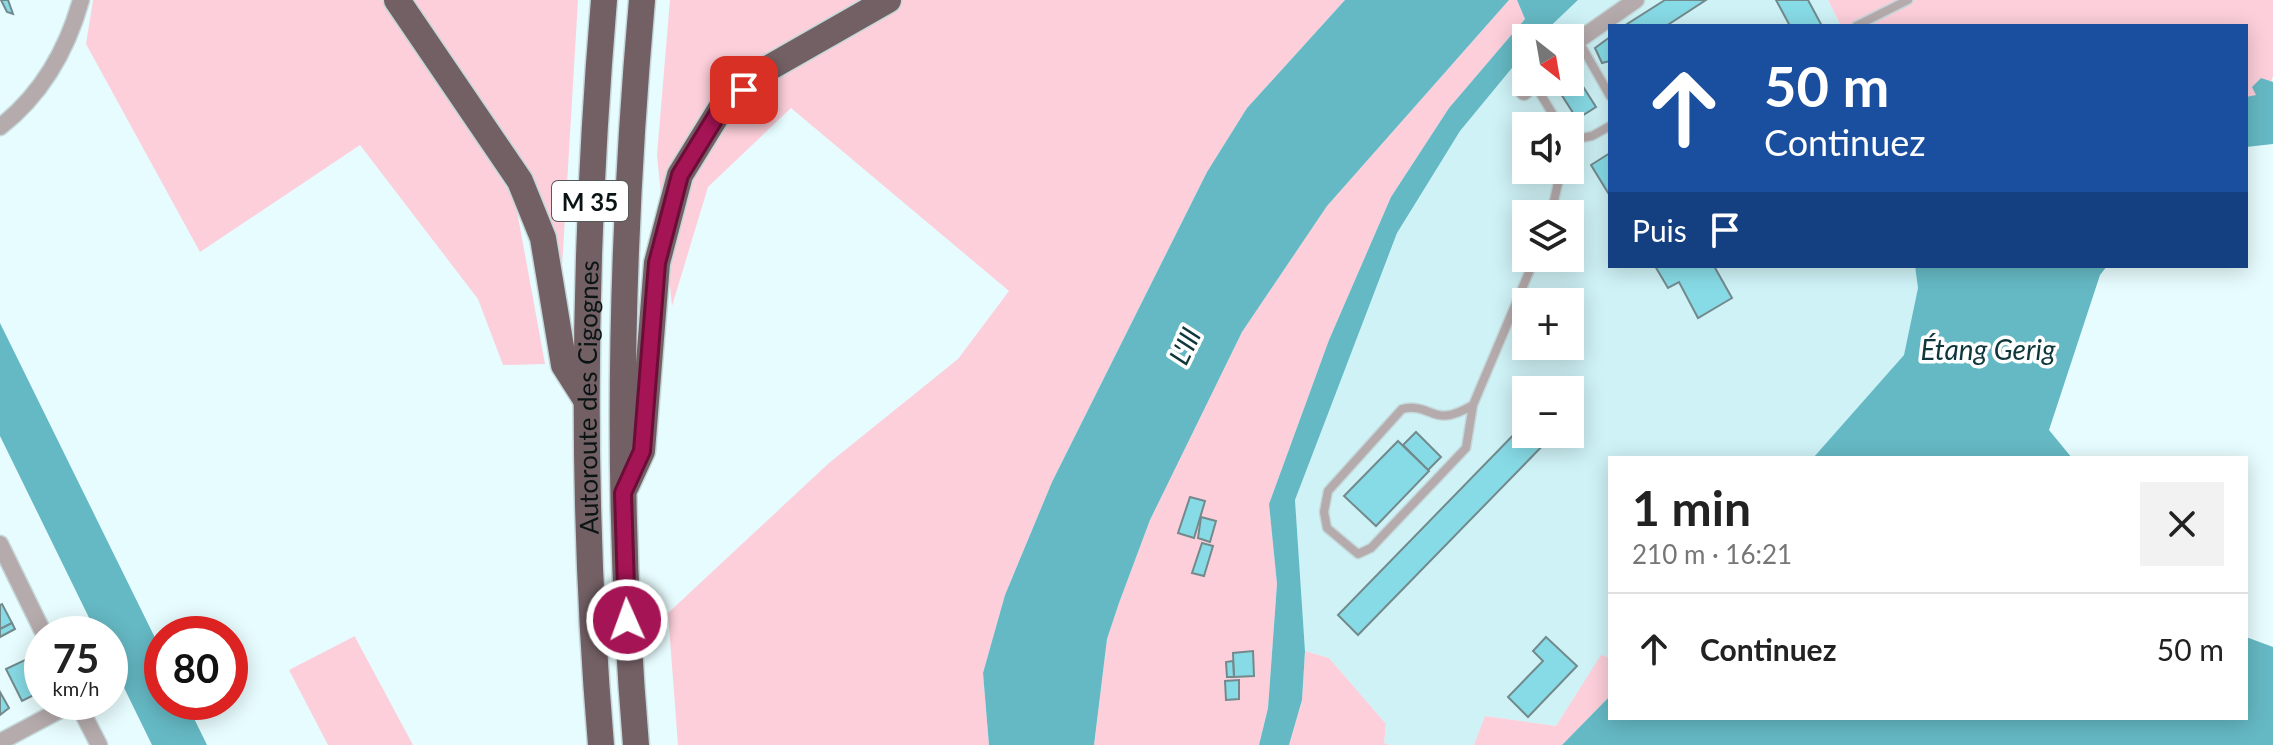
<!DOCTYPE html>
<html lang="fr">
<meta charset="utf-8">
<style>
:root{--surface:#fff;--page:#f2f2f2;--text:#222;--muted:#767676;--line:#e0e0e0}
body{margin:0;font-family:Lato,sans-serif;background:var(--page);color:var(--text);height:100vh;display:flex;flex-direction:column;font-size:30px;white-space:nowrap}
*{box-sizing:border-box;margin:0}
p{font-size:26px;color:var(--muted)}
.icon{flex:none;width:44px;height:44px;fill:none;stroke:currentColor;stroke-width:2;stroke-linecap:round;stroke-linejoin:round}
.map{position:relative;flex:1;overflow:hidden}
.sheet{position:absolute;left:1608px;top:456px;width:640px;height:264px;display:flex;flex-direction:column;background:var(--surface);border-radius:0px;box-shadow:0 4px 20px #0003}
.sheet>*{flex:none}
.hud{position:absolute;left:1608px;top:24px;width:640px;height:244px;border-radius:0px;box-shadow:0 4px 20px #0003;background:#1a4fa0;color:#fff;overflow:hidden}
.needle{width:52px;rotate:149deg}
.controls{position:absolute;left:1512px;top:24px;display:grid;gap:16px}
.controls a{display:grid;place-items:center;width:72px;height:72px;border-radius:0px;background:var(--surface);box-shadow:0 4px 20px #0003;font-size:40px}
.speed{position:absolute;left:24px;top:616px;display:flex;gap:16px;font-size:40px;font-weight:700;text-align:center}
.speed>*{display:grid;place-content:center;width:104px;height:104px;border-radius:50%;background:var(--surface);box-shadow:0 4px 20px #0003;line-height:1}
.speed small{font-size:20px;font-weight:400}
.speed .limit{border:12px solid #d22;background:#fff;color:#111}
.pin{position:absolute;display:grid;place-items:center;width:68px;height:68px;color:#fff;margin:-34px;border-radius:16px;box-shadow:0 4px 12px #0006}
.me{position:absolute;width:88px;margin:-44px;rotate:358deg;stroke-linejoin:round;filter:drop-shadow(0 0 6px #0008)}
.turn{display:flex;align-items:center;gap:28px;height:168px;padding:0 24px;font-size:36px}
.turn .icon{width:104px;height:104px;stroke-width:2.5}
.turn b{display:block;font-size:56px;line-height:68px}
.then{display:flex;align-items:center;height:76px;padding:0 24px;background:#0003;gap:16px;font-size:30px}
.round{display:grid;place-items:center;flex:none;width:84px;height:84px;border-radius:0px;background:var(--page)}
.summary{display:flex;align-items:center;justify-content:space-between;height:136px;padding:0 24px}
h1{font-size:48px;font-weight:700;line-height:60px}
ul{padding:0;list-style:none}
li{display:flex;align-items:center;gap:24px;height:112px;padding:0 24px;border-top:2px solid var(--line)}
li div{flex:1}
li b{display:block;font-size:30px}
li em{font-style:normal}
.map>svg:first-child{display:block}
</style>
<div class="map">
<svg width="2273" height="745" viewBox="0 0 2273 745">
<rect width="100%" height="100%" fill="#e7fcfe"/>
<path fill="#cef2f6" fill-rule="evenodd" d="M1578,0H1828L1841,26H1610V266H1915L1918,288L1904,355L1813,458H1610V658L1601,656L1556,726L1485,716L1474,745H1390L1384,743L1386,724L1329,658L1305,651L1295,500L1341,374L1397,233L1415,201L1460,131L1526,51V82H1570V38H1538ZM1526,126H1570V170H1526ZM1526,214H1570V258H1526ZM1526,302H1570V346H1526ZM1526,390H1570V434H1526Z"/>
<g fill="#fccfda">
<path d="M93,0H382L515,200L545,364L503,365L478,299L360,145L200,252L86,44Z"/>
<path d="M413,0H578L562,268L534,185Z"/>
<path d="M670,0H1345L1247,108L1207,172L1052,482L1005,595L983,673L989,745H678L668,613L829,463L958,359L1009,291L791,108L708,187L672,306L657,155Z"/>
<path d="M1509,0H1517L1525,19L1449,108L1391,197L1329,340L1269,504L1277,584L1268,708L1259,745H1094L1107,639L1119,603L1150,520L1242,332L1327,206Z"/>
<path d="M1828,0H2273V76L2271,83L2253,98L2246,97V26H1841Z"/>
<path d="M355,636V637L413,745H328L289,670Z"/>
<path d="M1305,651L1329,658L1386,724L1384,743L1390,745H1289L1302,700Z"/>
<path d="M1601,655L1610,658V696L1562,745H1474L1485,716L1556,726Z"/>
</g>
<g fill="#65b9c4">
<path d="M1345,0H1509L1327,206L1242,332L1150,520L1119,603L1107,639L1094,745H989L983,673L1005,595L1052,482L1207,172L1247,108Z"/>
<path d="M1517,0H1578L1538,38H1526V51L1460,131L1397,233L1295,500L1305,651L1302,700L1289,745H1259L1268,708L1277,584L1269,504L1329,340L1391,197L1449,108L1525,19Z"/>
<path d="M2261,78L2273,82V144L2246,147V97L2256,95L2252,87Z"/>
<path d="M1915,266H2107L2100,275L2049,430L2072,458H1813L1904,355L1918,288Z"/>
<path d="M0,323L162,652V702H186L207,745H152L110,659V634H97L0,436Z"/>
<path d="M2246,637L2273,647V745H1562L1610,696V718H2246Z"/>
</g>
<g fill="#87dbe6" stroke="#738a8d" stroke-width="2">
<path d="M1,0H8L13,14L7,12Z"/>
<path d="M1665,0H1706L1666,26H1624Z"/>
<path d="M1776,0H1808L1822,26H1790Z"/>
<path d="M1610,37V61L1602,63L1595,48Z"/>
<path d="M1575,74L1596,107L1577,119L1556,86L1570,82Z"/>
<path d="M1610,153V196L1591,165Z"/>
<path d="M1655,266H1714L1732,298L1698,318L1679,282L1668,288Z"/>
<path d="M1526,422V434H1554L1358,635L1338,615Z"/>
<path d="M1416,432L1441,457L1428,470L1403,445Z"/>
<path d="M1398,441L1429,471L1376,526L1344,496Z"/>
<path d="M1190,497L1205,501L1194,538L1178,533Z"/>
<path d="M1201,517L1216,521L1210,542L1198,538Z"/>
<path d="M1202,543L1213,546L1204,576L1192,573Z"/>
<path d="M2,604L12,623L0,629V605Z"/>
<path d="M12,623L15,629L0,637V629Z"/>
<path d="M1546,637L1577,666L1528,717L1508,697L1543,661L1533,651Z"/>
<path d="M1253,651L1254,676L1234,677L1233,653Z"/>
<path d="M25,660L35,664L42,678L37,681L42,691L22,701L6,669Z"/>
<path d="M1233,661L1234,677H1227L1226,662Z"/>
<path d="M1239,680V699L1226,700L1225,681Z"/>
<path d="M0,692L9,708L0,715Z"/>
</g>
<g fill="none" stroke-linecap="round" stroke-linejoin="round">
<defs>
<g id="service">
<path d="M1856,26L1908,0"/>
<path d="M1578,40L1610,96"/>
<path d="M1539,82L1541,95L1560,126"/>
<path d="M1570,140L1592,136L1610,126"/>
<path d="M1551,214L1561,170"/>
<path d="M1473,405C1431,430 1434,402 1402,409L1328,491L1324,512L1327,528L1358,554L1371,548L1466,448L1473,405L1535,258"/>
</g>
<g id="minor">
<path d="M1570,46L1636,0"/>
<path d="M1524,92L1533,82"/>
<path d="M0,127C41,95 67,50 81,0"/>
<path d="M0,544L44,634"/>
<path d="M77,702L99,745"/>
<path d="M0,742L75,702"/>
</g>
<g id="trunk">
<path d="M397,0L520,181L543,238L564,365L585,398"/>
<path d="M626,486L642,451L657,263L680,175L720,110L767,69L888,0"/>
<path id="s1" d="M601,745C580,497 583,248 604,0"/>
<path d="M636,745C615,497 620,248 642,0"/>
</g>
</defs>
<use href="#service" stroke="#c4d7d9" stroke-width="11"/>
<use href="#minor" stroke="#c4d7d9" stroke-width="19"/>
<use href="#trunk" stroke="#c4d7d9" stroke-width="29"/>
<use href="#service" stroke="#b5abad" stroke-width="8"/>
<use href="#minor" stroke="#b5abad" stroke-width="16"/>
<use href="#trunk" stroke="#736065" stroke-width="26"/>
</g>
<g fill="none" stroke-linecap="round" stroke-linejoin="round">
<defs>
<path id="route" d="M627,620L623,493L642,451L657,263L680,175L720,110L744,90"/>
</defs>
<use href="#route" stroke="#6b0d37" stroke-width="20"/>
<use href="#route" stroke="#a51454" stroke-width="14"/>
</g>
<g text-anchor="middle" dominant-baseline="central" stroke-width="7" stroke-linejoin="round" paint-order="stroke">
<rect fill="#fff" stroke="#545a5b" stroke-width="2" x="552" y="181" width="76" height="40" rx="6"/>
<g font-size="24" font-weight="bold" fill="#0b1415">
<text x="590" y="201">M 35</text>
</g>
<g font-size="26" fill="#0b1415" stroke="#fff">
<text stroke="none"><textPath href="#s1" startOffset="348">Autoroute des Cigognes</textPath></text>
</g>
<g font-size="28" font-style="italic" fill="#0e373c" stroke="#fff">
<text transform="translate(1184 346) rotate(-64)">L'Ill</text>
<text x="1988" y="349">Étang Gerig</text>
</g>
</g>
</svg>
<div class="controls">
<a><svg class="needle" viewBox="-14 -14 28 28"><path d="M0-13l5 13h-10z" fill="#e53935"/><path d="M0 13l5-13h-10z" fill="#767676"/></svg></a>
<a><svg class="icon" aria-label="sound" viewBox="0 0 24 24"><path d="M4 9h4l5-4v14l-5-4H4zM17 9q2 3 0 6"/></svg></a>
<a><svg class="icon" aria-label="layers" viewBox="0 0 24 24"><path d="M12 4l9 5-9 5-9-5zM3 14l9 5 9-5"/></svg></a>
<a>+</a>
<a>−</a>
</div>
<div class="speed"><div>75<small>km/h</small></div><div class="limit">80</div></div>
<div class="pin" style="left:744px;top:90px;background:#d93025"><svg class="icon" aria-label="arrive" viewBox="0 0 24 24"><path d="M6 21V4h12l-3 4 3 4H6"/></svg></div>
<svg class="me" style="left:627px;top:620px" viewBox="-20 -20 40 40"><circle r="17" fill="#a51454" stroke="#fff" stroke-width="3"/><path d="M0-11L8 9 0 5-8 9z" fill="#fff"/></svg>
<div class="hud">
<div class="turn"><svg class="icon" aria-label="ahead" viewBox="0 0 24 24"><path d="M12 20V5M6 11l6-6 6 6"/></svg><div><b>50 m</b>Continuez</div></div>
<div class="then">Puis<svg class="icon" aria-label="arrive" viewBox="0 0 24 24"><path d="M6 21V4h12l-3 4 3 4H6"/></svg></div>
</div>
<section class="sheet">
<div class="summary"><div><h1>1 min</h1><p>210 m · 16:21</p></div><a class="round"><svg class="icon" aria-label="close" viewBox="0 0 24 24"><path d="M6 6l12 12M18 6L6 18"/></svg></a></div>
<ul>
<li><svg class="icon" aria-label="ahead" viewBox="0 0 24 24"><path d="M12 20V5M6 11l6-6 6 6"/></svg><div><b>Continuez</b></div><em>50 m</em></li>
</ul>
</section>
</div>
